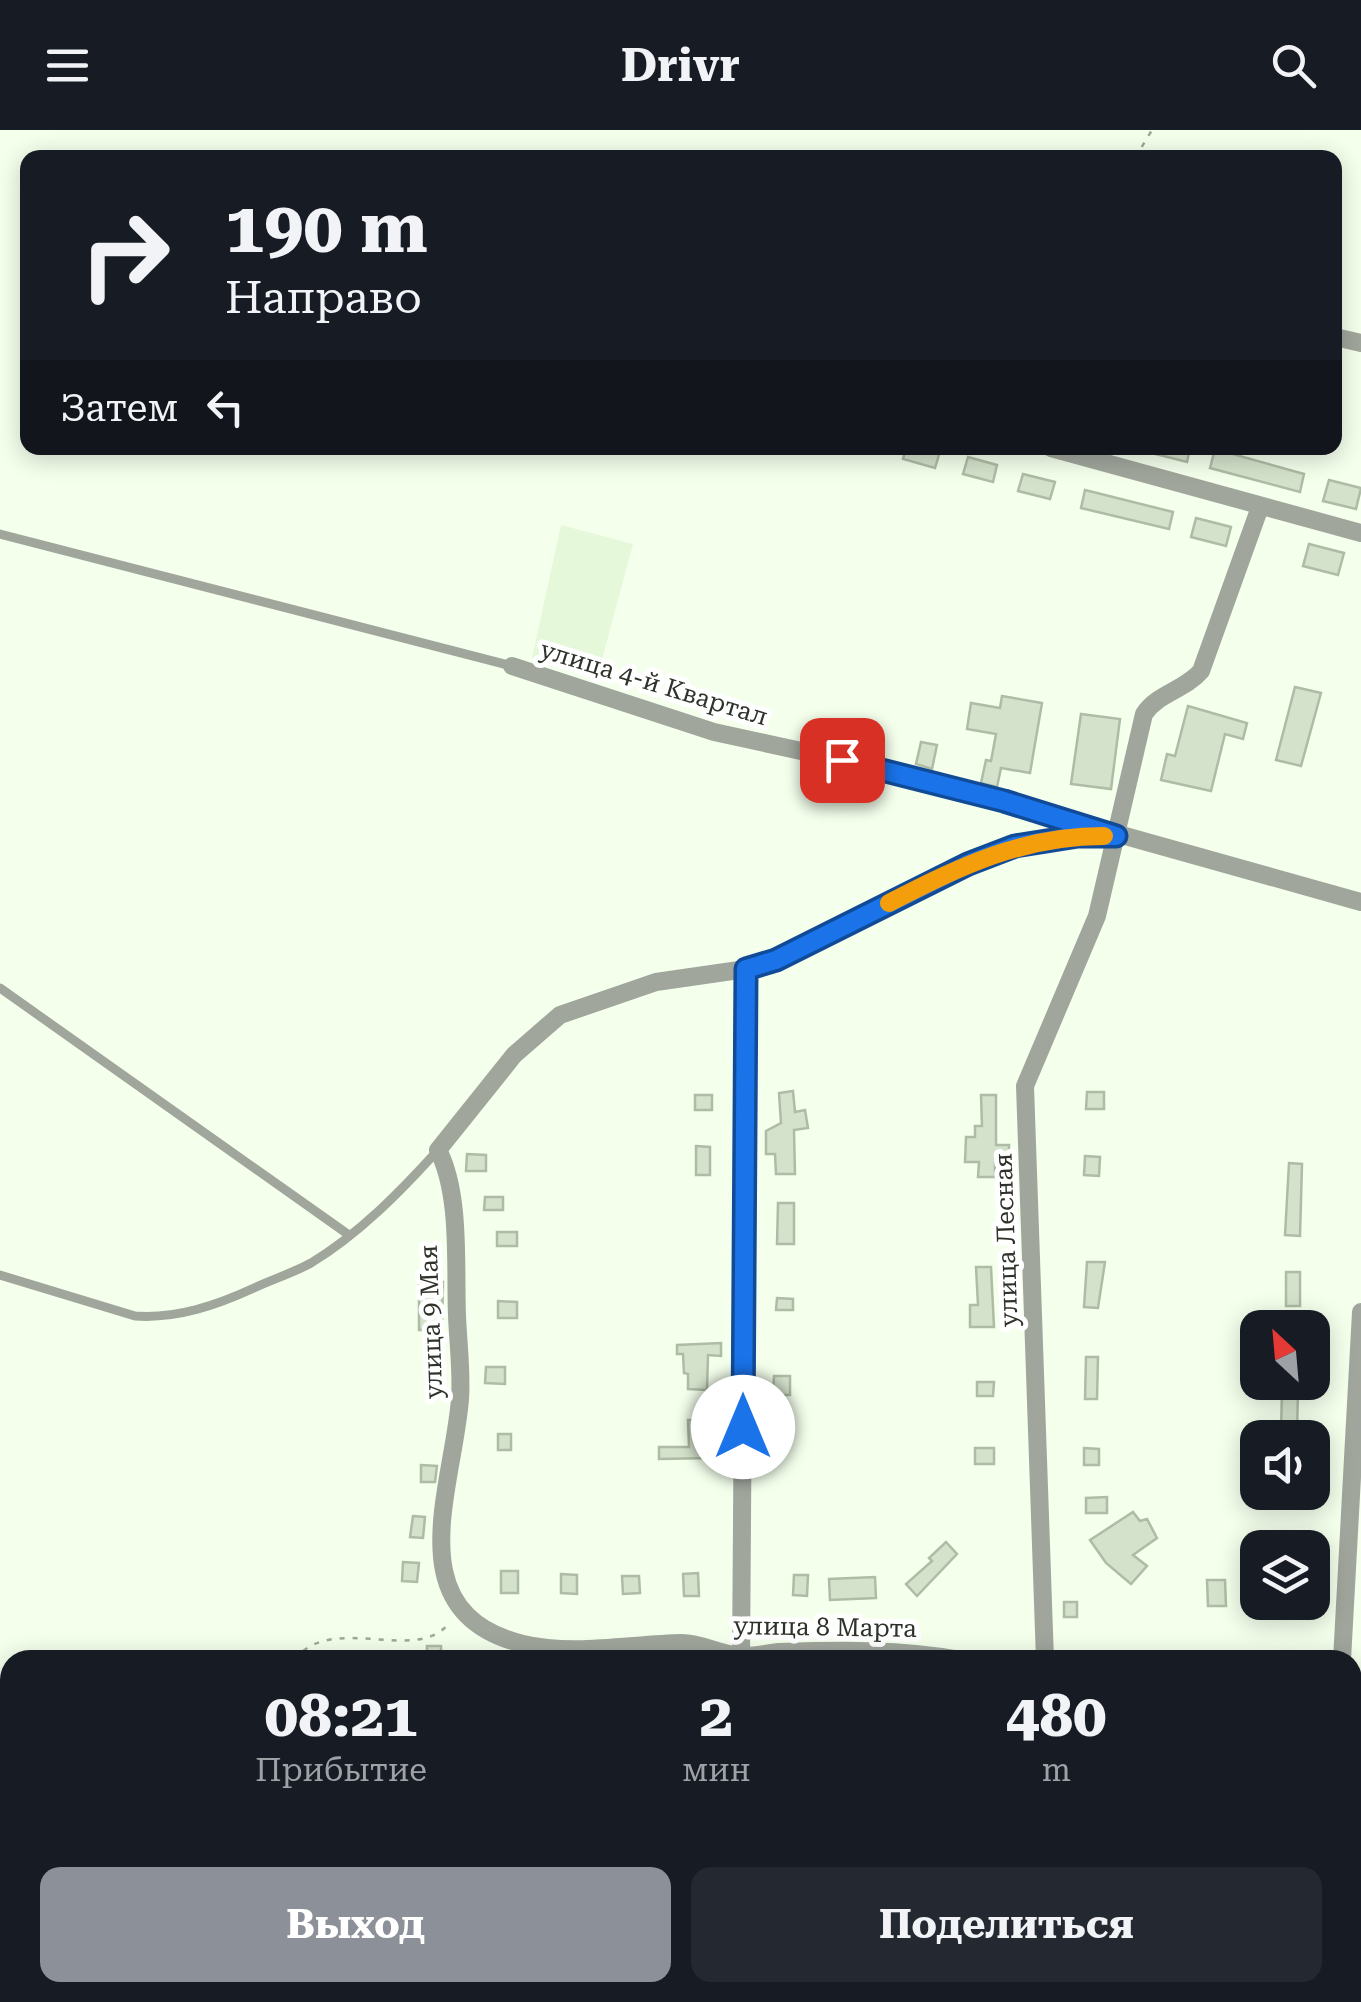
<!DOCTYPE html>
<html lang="ru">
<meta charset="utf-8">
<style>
:root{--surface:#171b24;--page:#242831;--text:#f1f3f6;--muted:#9ea1a6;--accent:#8c9099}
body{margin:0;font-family:"Roboto Serif",serif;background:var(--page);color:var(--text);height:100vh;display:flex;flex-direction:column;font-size:38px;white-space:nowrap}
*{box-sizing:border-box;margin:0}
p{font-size:32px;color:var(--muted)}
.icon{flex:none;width:55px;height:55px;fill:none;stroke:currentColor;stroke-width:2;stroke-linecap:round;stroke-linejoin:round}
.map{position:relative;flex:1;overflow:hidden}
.sheet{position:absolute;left:0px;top:1520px;width:1362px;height:352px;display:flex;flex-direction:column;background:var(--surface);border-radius:30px 30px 0 0;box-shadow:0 5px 25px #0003}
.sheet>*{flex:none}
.banner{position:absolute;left:20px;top:20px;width:1322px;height:305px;border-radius:20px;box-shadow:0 5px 25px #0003;background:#171b24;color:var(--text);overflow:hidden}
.needle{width:65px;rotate:334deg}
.buttons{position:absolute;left:1240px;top:1180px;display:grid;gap:20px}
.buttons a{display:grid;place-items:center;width:90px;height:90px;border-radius:20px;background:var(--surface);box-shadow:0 5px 25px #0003;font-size:50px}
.pin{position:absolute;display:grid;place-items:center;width:85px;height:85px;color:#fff;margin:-42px;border-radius:20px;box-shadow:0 5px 15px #0006}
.me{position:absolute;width:110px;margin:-55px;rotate:0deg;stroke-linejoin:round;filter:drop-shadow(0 0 8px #0008)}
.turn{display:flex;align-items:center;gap:35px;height:210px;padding:0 40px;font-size:45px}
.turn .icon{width:130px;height:130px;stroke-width:2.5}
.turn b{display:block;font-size:70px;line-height:85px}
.then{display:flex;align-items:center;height:95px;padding:0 40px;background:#0003;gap:20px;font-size:38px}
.eta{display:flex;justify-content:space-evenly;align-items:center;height:170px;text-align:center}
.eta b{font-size:60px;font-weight:700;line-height:70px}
.action{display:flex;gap:20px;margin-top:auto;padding:20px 40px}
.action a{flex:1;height:115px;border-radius:20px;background:var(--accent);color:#fff;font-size:40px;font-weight:700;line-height:115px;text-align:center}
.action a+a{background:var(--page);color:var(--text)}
header{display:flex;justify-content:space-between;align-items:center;height:130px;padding:0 40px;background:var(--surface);font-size:45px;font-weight:700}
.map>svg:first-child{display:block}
</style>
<header><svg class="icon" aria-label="menu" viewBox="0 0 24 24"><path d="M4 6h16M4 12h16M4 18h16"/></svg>Drivr<svg class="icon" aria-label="search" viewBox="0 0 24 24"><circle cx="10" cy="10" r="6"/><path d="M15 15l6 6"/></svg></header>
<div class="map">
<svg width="1361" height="1872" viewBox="0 0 1361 1872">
<rect width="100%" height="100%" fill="#f4ffec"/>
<path fill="#e6f8da" d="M561,395L633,414L597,548L532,528Z"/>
<g fill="#d4e2cb" stroke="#aebca5" stroke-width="2.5">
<path d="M906,318H941L935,338L903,329Z"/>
<path d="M1149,318H1190L1187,332L1148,322Z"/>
<path d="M1215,319L1304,344L1300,362L1210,338Z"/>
<path d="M968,327L997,335L993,352L963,344Z"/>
<path d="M1023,344L1055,352L1050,369L1018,361Z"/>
<path d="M1329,350L1361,358L1356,379L1323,371Z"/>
<path d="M1085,360L1173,382L1169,399L1081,378Z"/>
<path d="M1196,388L1231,397L1226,416L1191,407Z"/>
<path d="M1309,414L1344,423L1338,445L1303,436Z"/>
<path d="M1295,557L1321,563L1301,636L1276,630Z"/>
<path d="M1002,566L1042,573L1030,643L1001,638L997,657L981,653L986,630L991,631L996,604L967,599L971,573L1000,578Z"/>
<path d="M1188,576L1247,593L1243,609L1225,604L1211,661L1161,650L1167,624L1175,626Z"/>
<path d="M1081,584L1120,589L1111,659L1071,654Z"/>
<path d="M921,612L937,615L932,639L916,634Z"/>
<path d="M793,961L795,982L805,980L808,998L794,1000L795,1044H776L775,1024H766V1001L781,993L779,963Z"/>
<path d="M1087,962H1104V979H1086Z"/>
<rect x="695" y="965" width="17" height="15"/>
<path d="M981,965H996V1015H1009V1033H995V1047H978L979,1032H965L966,1007H975V996H982Z"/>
<path d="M696,1016L710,1017V1045H696Z"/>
<path d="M467,1024L486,1025V1041H466Z"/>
<path d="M1085,1026L1100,1027L1099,1046L1084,1045Z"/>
<path d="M1289,1033L1302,1034L1300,1106L1285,1105Z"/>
<path d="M485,1067H503V1080H484Z"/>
<path d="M778,1073H794V1114H777Z"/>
<rect x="497" y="1102" width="20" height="14"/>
<path d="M1087,1132H1105L1098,1178L1084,1177Z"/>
<path d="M976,1137H991L994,1197H970V1175H978Z"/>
<rect x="1286" y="1142" width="14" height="34"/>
<path d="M419,1151L443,1152L442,1200H419Z"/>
<path d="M777,1168L793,1169V1180H776Z"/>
<path d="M498,1171L517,1172V1188H498Z"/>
<path d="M721,1213V1226L708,1225L707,1260L688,1259V1244L684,1243L683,1224H677V1215Z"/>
<path d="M1086,1227H1098L1097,1269H1085Z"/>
<path d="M486,1237H505V1254L485,1253Z"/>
<path d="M774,1246H790V1265H773Z"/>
<path d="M977,1252H994L993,1266H977Z"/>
<path d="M1282,1256H1298L1297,1306H1281Z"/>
<path d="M688,1290H706V1317H714V1328L659,1329V1317H689Z"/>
<rect x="498" y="1304" width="13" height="16"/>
<rect x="975" y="1318" width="19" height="16"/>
<path d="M1084,1318L1099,1319V1335H1084Z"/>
<path d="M421,1335L437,1336L435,1352H421Z"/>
<path d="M1107,1367V1383H1086V1368Z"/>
<path d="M1133,1382L1140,1391L1147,1389L1157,1408L1133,1425L1147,1436L1131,1454L1106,1433L1090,1410Z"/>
<path d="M413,1386L425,1387L423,1408L410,1407Z"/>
<path d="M946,1412L957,1424L917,1466L906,1454L932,1431L929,1428Z"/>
<path d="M403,1432L419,1433L417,1452L402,1451Z"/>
<rect x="501" y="1441" width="17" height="22"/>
<path d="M698,1443L699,1466H684L683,1444Z"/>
<path d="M561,1444L577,1445V1464L561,1463Z"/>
<path d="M794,1445H808L807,1466L793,1465Z"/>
<path d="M622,1446H639L640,1463L623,1464Z"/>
<path d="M875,1447L876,1468L830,1470L829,1449Z"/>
<path d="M1207,1450H1225L1226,1476H1208Z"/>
<rect x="1064" y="1472" width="13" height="15"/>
<rect x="427" y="1516" width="14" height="14"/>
</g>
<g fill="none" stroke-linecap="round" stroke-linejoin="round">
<g stroke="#9fa798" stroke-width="2.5" stroke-dasharray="5 8" stroke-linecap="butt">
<path d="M1135,28L1152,0"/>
<path d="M294,1530C333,1481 417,1536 450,1492"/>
</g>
<g stroke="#a1a69d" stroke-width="9">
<path d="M0,404L512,536"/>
<path d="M0,858L349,1105"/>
<path d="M0,1145L135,1186C177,1189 217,1175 254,1158C273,1149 293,1143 311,1133C359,1104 401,1061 438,1020"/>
<path d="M1352,1622L1361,1623"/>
</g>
<g stroke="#a1a69d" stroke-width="18">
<path d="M1335,207L1361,213"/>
<path d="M1051,318L1361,403"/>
<path d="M512,536L714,602L893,641L1361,772"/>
<path d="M741,1530L746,839"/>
<path d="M961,1530C901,1519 840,1520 779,1522C767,1523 753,1527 741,1526C721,1525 702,1513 682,1513C631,1514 573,1526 523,1514C396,1483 453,1359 460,1269C462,1242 458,1213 457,1185C455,1136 461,1064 438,1020L514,925L560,885L656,852L746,839L776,830L968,734L1015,716L1078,706H1116"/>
<path d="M1045,1530L1025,956L1097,786L1144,584C1158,563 1185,560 1201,541L1260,377"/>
<path d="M1342,1530L1361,1182"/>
<path d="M1029,1862V1872"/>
<path d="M728,1872V1862"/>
<path d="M1329,1872V1862"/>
</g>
</g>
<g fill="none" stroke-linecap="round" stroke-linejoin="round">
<defs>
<path id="route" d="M743,1297L746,839L776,830L968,734L1015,716L1078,706H1116L1004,671L842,630"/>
</defs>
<use href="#route" stroke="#114b97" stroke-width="25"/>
<use href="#route" stroke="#1a73e8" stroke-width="18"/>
<path stroke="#f59e0b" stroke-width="18" d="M889,773C961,736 1022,706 1104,706"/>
</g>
<g text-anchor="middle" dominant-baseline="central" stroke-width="10" stroke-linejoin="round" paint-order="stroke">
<g font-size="25" fill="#2e332a" stroke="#fff">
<text transform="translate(654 553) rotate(17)">улица 4-й Квартал</text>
<text transform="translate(1006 1110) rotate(-92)">улица Лесная</text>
<text transform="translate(431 1192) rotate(-92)">улица 9 Мая</text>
<text transform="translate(825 1497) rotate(1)">улица 8 Марта</text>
</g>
</g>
</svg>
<div class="buttons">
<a><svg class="needle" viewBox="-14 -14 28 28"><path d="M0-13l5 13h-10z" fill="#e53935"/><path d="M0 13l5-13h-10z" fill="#9ea1a6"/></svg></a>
<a><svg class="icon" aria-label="sound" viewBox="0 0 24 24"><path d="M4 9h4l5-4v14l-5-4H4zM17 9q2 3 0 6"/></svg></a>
<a><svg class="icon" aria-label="layers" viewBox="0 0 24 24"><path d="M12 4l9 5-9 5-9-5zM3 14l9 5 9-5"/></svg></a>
</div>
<div class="pin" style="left:842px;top:630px;background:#d93025"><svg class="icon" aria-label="arrive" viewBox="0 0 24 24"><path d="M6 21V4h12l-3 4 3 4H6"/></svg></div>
<svg class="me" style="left:743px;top:1297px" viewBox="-20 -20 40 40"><circle r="19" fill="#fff"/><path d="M0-13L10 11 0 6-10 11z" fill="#1a73e8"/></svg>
<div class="banner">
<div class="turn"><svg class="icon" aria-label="right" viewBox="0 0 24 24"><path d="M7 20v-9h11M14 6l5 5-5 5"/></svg><div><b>190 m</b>Направо</div></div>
<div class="then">Затем<svg class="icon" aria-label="left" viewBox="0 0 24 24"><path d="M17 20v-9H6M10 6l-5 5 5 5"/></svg></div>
</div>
<section class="sheet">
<div class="eta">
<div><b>08:21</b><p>Прибытие</p></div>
<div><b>2</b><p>мин</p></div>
<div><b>480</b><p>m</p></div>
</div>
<div class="action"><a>Выход</a><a>Поделиться</a></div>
</section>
</div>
